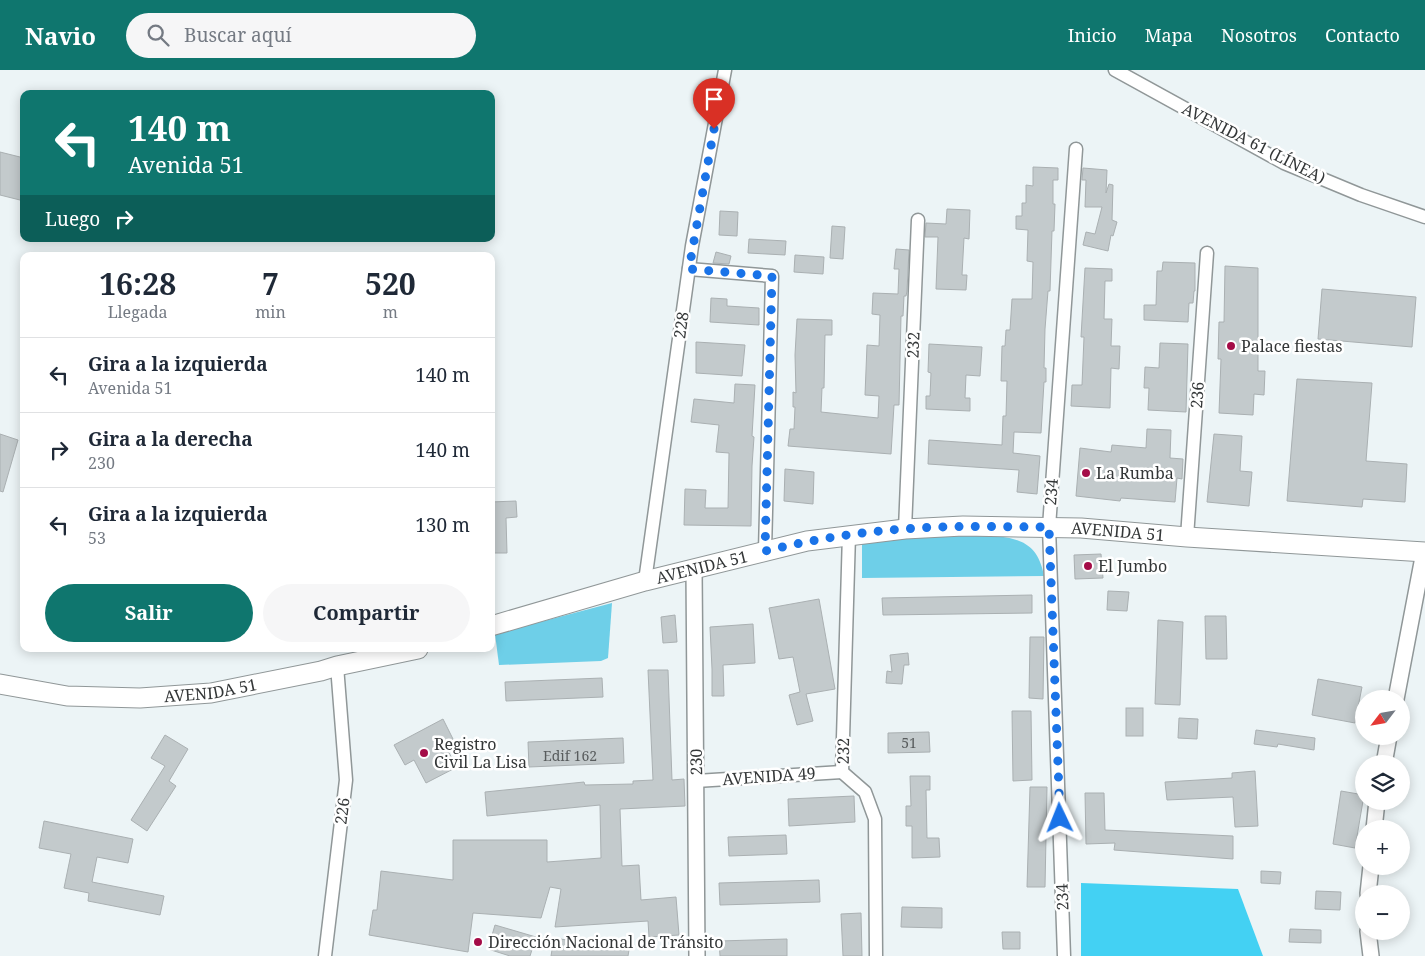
<!DOCTYPE html>
<html lang="es">
<meta charset="utf-8">
<style>
:root{--surface:#fff;--page:#f6f6f7;--text:#1f2937;--muted:#747a83;--line:#e0e1e3;--accent:#0f766e}
body{margin:0;font-family:"Noto Serif",serif;background:var(--page);color:var(--text);height:100vh;display:flex;flex-direction:column;font-size:19px;white-space:nowrap}
*{box-sizing:border-box;margin:0}
p{font-size:16px;color:var(--muted)}
.icon{flex:none;width:28px;height:28px;fill:none;stroke:currentColor;stroke-width:2;stroke-linecap:round;stroke-linejoin:round}
.map{position:relative;flex:1;overflow:hidden}
.drawer{position:absolute;left:20px;top:182px;width:475px;height:400px;display:flex;flex-direction:column;background:var(--surface);border-radius:10px;box-shadow:0 2px 12px #0003}
.drawer>*{flex:none}
.top-card{position:absolute;left:20px;top:20px;width:475px;height:152px;border-radius:10px;box-shadow:0 2px 12px #0003;background:#0f766e;color:#fff;overflow:hidden}
.needle{width:32px;rotate:239deg}
.buttons{position:absolute;left:1355px;top:620px;display:grid;gap:10px}
.buttons a{display:grid;place-items:center;width:55px;height:55px;border-radius:50%;background:var(--surface);box-shadow:0 2px 12px #0003;font-size:25px}
.pin{position:absolute;display:grid;place-items:center;width:42px;height:42px;color:#fff;margin:-51px -21px;border-radius:50% 50% 50% 0;rotate:-45deg;box-shadow:0 0 5px #0007}
.pin .icon{rotate:45deg}
.me{position:absolute;width:55px;margin:-28px;rotate:358deg;stroke-linejoin:round;filter:drop-shadow(0 0 4px #0008)}
.turn{display:flex;align-items:center;gap:18px;height:105px;padding:0 25px;font-size:22px}
.turn .icon{width:65px;height:65px;stroke-width:2.5}
.turn b{display:block;font-size:35px;line-height:42px}
.then{display:flex;align-items:center;height:48px;padding:0 25px;background:#0003;gap:10px;font-size:19px}
.eta{display:flex;justify-content:space-evenly;align-items:center;height:85px;text-align:center}
.eta b{font-size:30px;font-weight:700;line-height:35px}
.cta{display:flex;gap:10px;margin-top:auto;padding:10px 25px}
.cta a{flex:1;height:58px;border-radius:30px;background:var(--accent);color:#fff;font-size:20px;font-weight:700;line-height:58px;text-align:center}
.cta a+a{background:var(--page);color:var(--text)}
ul{padding:0;list-style:none}
li{display:flex;align-items:center;gap:15px;height:75px;padding:0 25px;border-top:1px solid var(--line)}
li div{flex:1}
li b{display:block;font-size:19px}
li em{font-style:normal}
header{display:flex;align-items:center;gap:30px;box-sizing:border-box;height:70px;padding:0 25px;background:var(--accent);color:#fff}
header strong{font-size:24px}
nav{display:flex;gap:28px;margin-inline-start:auto;font-size:18px}
.search{width:350px;height:45px;background:var(--page);display:flex;align-items:center;gap:12px;box-sizing:border-box;padding:0 18px;border-radius:28px;color:var(--muted);font-size:19px}
.map>svg:first-child{display:block}
</style>
<header>
<strong>Navio</strong>
<div class="search"><svg class="icon" aria-label="search" viewBox="0 0 24 24"><circle cx="10" cy="10" r="6"/><path d="M15 15l6 6"/></svg>Buscar aquí</div>
<nav><a>Inicio</a><a>Mapa</a><a>Nosotros</a><a>Contacto</a></nav>
</header>
<div class="map">
<svg width="1425" height="886" viewBox="0 0 1425 886">
<rect width="100%" height="100%" fill="#ecf4f6"/>
<g fill="#6ecfe8">
<path d="M979,464C1012,468 1037,467 1044,506L862,508V470Z"/>
<path d="M612,533L608,588L601,591L499,595L495,564Z"/>
</g>
<path fill="#43d1f3" d="M1081,813L1238,819L1263,886H1081Z"/>
<g fill="#c3cacc" stroke="#aab0b2">
<path d="M0,82L24,88V131L0,125Z"/>
<path d="M1033,97L1058,98V110H1053V134H1055L1054,161H1052L1050,221H1048L1045,259L1044,298H1046V312H1044L1041,363L1014,362L1013,383L1040,386L1037,424L1017,422L1019,400L928,394L929,370L1002,375L1003,346H1006L1007,311H1001L1002,276H1005L1006,260H1010L1012,229H1032L1033,192L1027,191L1028,160L1016,159V146H1022V133H1026V115L1033,116Z"/>
<path d="M1083,98L1107,100L1106,123L1109,114L1113,115L1112,150L1117,152L1113,166L1111,165L1108,181L1083,175L1086,162L1095,164L1102,137H1085L1086,110H1082Z"/>
<path d="M947,139L970,140L969,169L964,168L962,205H967L966,220L936,219L938,167H925L926,153L946,154Z"/>
<path d="M720,141L738,142L737,166L719,165Z"/>
<path d="M832,156L845,157L843,189L830,188Z"/>
<path d="M749,169L786,171L785,185L748,183Z"/>
<path d="M896,179L909,180L907,221L906,226H904L903,246H901L899,335H894L891,384L788,376L790,359H794L795,337H793V322L796,323L795,285L797,249L832,250V265H825L824,318H822L821,342L878,348L879,326L865,325L867,275L879,276L880,245L872,244L873,223L898,224L899,199H894Z"/>
<path d="M716,182L731,186L729,194L713,193Z"/>
<path d="M795,185L824,187L823,204L794,202Z"/>
<path d="M1163,192L1195,193V221H1194L1193,233H1189L1188,252L1144,250V235H1156L1157,201H1162Z"/>
<path d="M1225,196L1258,198V301H1265L1264,325L1254,324L1253,345L1219,343L1221,289H1218L1219,252H1224Z"/>
<path d="M1085,198L1112,199V211H1105L1104,249H1112L1111,276H1120L1119,299L1111,298L1110,338L1071,336L1072,315H1082L1084,267H1081Z"/>
<path d="M1322,219L1416,227L1412,277L1318,269Z"/>
<path d="M711,228L727,229V236L759,238V255L710,252Z"/>
<path d="M696,272L745,275L742,306L696,303Z"/>
<path d="M1160,273L1188,274L1186,342L1148,340L1149,318H1144L1145,297L1159,298Z"/>
<path d="M929,274L982,277L980,306L966,305L965,328H970V341L926,339V326H930L931,303L928,302Z"/>
<path d="M1297,309L1372,313L1366,391L1407,394L1405,432L1363,429L1362,437L1287,431Z"/>
<path d="M735,314L755,315L752,366L754,367L752,396L751,456L684,455L685,419L706,420L705,438H728L729,383L716,382L719,355L691,352L694,329L734,333Z"/>
<path d="M1147,359L1171,360L1170,388L1183,389L1182,409L1177,408L1175,432L1121,428L1120,431L1076,426L1080,378L1111,382L1112,375L1146,378Z"/>
<path d="M0,364L18,370L3,422L0,421Z"/>
<path d="M1214,364L1242,366L1240,401L1252,402L1249,436L1207,432Z"/>
<path d="M785,399L814,402L813,434L784,431Z"/>
<path d="M516,431L517,447L506,448L507,483H491V432Z"/>
<path d="M1101,484L1103,508L1075,509L1074,485Z"/>
<path d="M1108,521L1129,522L1127,541L1107,540Z"/>
<path d="M1032,525V543L883,545L882,528Z"/>
<path d="M819,529L835,619L806,624L813,651L797,655L789,625L800,622L793,587L779,589L769,538Z"/>
<path d="M675,545L677,572L663,573L661,547Z"/>
<path d="M1205,546H1226L1227,589H1206Z"/>
<path d="M1158,550L1183,552L1180,635L1155,634Z"/>
<path d="M753,554L755,593L723,595L724,626H712V599L710,557Z"/>
<path d="M1030,567H1044L1043,629L1029,628Z"/>
<path d="M908,583L909,595H904L902,614L886,613L887,601L892,602L890,585Z"/>
<path d="M648,600H668L672,710L684,709L685,736L620,739L622,796L639,795L641,830L676,827L679,865L649,867L648,851L555,857L561,819L550,817L541,848L473,843L468,882L369,865L373,840H377L381,801L453,810V770H547V792L601,788L600,735L487,746L485,722L584,712L585,715L633,714V711L653,710Z"/>
<path d="M602,608L603,627L506,631L505,612Z"/>
<path d="M1318,609L1362,617L1355,653L1312,645Z"/>
<rect x="1126" y="638" width="17" height="28"/>
<path d="M1012,641H1031L1032,710L1013,711Z"/>
<path d="M1179,648L1198,649L1197,669L1178,668Z"/>
<path d="M443,649L453,669L444,674L457,697L426,713L414,690L405,695L394,675Z"/>
<path d="M1256,660L1315,668L1314,680L1278,674L1277,677L1254,674Z"/>
<path d="M929,662L930,682L888,683V663Z"/>
<path d="M165,665L188,679L169,711L176,716L147,761L131,750L165,696L151,688Z"/>
<path d="M623,668L624,693L529,697L528,672Z"/>
<path d="M1255,701L1258,756L1235,757L1233,727L1167,730L1165,712L1232,708V703Z"/>
<path d="M910,706H930V720H926L927,768H939L940,787L912,788V756H906V736H911Z"/>
<path d="M1030,717H1047L1045,817H1027Z"/>
<path d="M1341,721L1364,725L1355,778L1333,774Z"/>
<path d="M1085,723H1104L1105,760L1233,766V789L1114,780L1115,773L1086,774Z"/>
<path d="M854,726L855,752L789,756L788,729Z"/>
<path d="M44,751L133,769L128,793L97,787L92,812L164,826L160,845L88,831L89,823L64,818L71,784L39,778Z"/>
<path d="M786,765L787,784L729,786L728,767Z"/>
<path d="M1261,801L1281,802L1280,814L1261,813Z"/>
<path d="M819,810L820,832L720,835L719,813Z"/>
<path d="M1316,821L1341,822L1340,840L1315,839Z"/>
<path d="M902,837L942,838V858L901,857Z"/>
<path d="M861,843L862,886H843L841,844Z"/>
<path d="M495,855L536,867L530,886H510L488,879Z"/>
<path d="M1290,859L1321,860V873L1289,872Z"/>
<path d="M1002,862H1020V879H1003Z"/>
<path d="M554,868L629,880L628,886H551Z"/>
<path d="M787,869V886H720L719,871Z"/>
</g>
<g fill="none" stroke-linecap="round" stroke-linejoin="round">
<defs>
<g id="minor">
<path d="M1115,0L1284,93L1361,125L1425,147"/>
<path d="M689,199L772,206L765,481"/>
<path d="M905,459L918,150"/>
<path d="M1187,467L1207,183"/>
<path d="M645,511L692,176L725,0"/>
<path d="M842,702L849,464"/>
<path d="M842,702L865,722L875,749L876,886"/>
<path d="M696,711L842,702"/>
<path d="M325,886L346,710L337,596"/>
<path d="M1064,886L1049,457L1076,79"/>
</g>
<g id="tertiary">
<path d="M694,499L697,886"/>
<path d="M1396,629L1424,482"/>
<path d="M1384,694L1389,666"/>
<path d="M1374,759L1377,731"/>
<path d="M1368,824L1371,796"/>
<path d="M1368,861L1371,886"/>
</g>
<g id="primary">
<path id="s1" d="M491,556L645,511L807,471L905,459L963,456L1081,458L1187,467L1425,482"/>
<path id="s2" d="M0,614L67,626L140,628L211,623L321,601L337,596L418,579"/>
</g>
</defs>
<use href="#minor" stroke="#909798" stroke-width="15"/>
<use href="#tertiary" stroke="#909798" stroke-width="18"/>
<use href="#primary" stroke="#909798" stroke-width="21"/>
<use href="#minor" stroke="#fff" stroke-width="12"/>
<use href="#tertiary" stroke="#fff" stroke-width="15"/>
<use href="#primary" stroke="#fff" stroke-width="19"/>
</g>
<g fill="none" stroke-linecap="round" stroke-linejoin="round">
<path stroke="#1a73e8" stroke-width="9" stroke-dasharray="0 16.2" d="M714,59L689,199L772,206L765,481C811,470 857,462 904,459C952,455 1001,457 1049,457L1060,748"/>
</g>
<g fill="#a40c47" stroke="#fff" stroke-width="2">
<circle cx="1231" cy="276" r="5"/>
<circle cx="1086" cy="403" r="5"/>
<circle cx="1088" cy="496" r="5"/>
<circle cx="424" cy="683" r="5"/>
<circle cx="478" cy="872" r="5"/>
</g>
<g text-anchor="middle" dominant-baseline="central" stroke-width="5" stroke-linejoin="round" paint-order="stroke">
<g font-size="14" fill="#585c5d">
<text x="909" y="672">51</text>
<text x="570" y="685">Edif 162</text>
</g>
<g font-size="16" fill="#343738" stroke="#fff">
<text transform="translate(1254 73) rotate(27)">AVENIDA 61 (LÍNEA)</text>
<text transform="translate(681 255) rotate(-82)">228</text>
<text transform="translate(913 275) rotate(-88)">232</text>
<text transform="translate(1197 325) rotate(-86)">236</text>
<text transform="translate(1051 422) rotate(-86)">234</text>
<text stroke="none"><textPath href="#s1" startOffset="639">AVENIDA 51</textPath></text>
<text stroke="none"><textPath href="#s1" startOffset="219">AVENIDA 51</textPath></text>
<text stroke="none"><textPath href="#s2" startOffset="212">AVENIDA 51</textPath></text>
<text transform="translate(843 681) rotate(-89)">232</text>
<text transform="translate(696 692) rotate(-91)">230</text>
<text transform="translate(769 706) rotate(-4)">AVENIDA 49</text>
<text transform="translate(342 741) rotate(-83)">226</text>
<text transform="translate(1062 827) rotate(-92)">234</text>
</g>
<g font-size="16" fill="#343738" stroke="#fff" text-anchor="start">
<text x="1241" y="276">Palace fiestas</text>
<text x="1096" y="403">La Rumba</text>
<text x="1098" y="496">El Jumbo</text>
<text x="434" y="674">Registro<tspan x="434" dy="18">Civil La Lisa</tspan></text>
<text x="488" y="872">Dirección Nacional de Tránsito</text>
</g>
</g>
</svg>
<div class="buttons">
<a><svg class="needle" viewBox="-14 -14 28 28"><path d="M0-13l5 13h-10z" fill="#e53935"/><path d="M0 13l5-13h-10z" fill="#747a83"/></svg></a>
<a><svg class="icon" aria-label="layers" viewBox="0 0 24 24"><path d="M12 4l9 5-9 5-9-5zM3 14l9 5 9-5"/></svg></a>
<a>+</a>
<a>−</a>
</div>
<div class="pin" style="left:714px;top:59px;background:#d93025"><svg class="icon" aria-label="arrive" viewBox="0 0 24 24"><path d="M6 21V4h12l-3 4 3 4H6"/></svg></div>
<svg class="me" style="left:1060px;top:748px" viewBox="-20 -20 40 40"><path d="M0-17L14 15 0 8-14 15z" fill="#1a73e8" stroke="#fff" stroke-width="4"/></svg>
<div class="top-card">
<div class="turn"><svg class="icon" aria-label="left" viewBox="0 0 24 24"><path d="M17 20v-9H6M10 6l-5 5 5 5"/></svg><div><b>140 m</b>Avenida 51</div></div>
<div class="then">Luego<svg class="icon" aria-label="right" viewBox="0 0 24 24"><path d="M7 20v-9h11M14 6l5 5-5 5"/></svg></div>
</div>
<section class="drawer">
<div class="eta">
<div><b>16:28</b><p>Llegada</p></div>
<div><b>7</b><p>min</p></div>
<div><b>520</b><p>m</p></div>
</div>
<ul>
<li><svg class="icon" aria-label="left" viewBox="0 0 24 24"><path d="M17 20v-9H6M10 6l-5 5 5 5"/></svg><div><b>Gira a la izquierda</b><p>Avenida 51</p></div><em>140 m</em></li>
<li><svg class="icon" aria-label="right" viewBox="0 0 24 24"><path d="M7 20v-9h11M14 6l5 5-5 5"/></svg><div><b>Gira a la derecha</b><p>230</p></div><em>140 m</em></li>
<li><svg class="icon" aria-label="left" viewBox="0 0 24 24"><path d="M17 20v-9H6M10 6l-5 5 5 5"/></svg><div><b>Gira a la izquierda</b><p>53</p></div><em>130 m</em></li>
</ul>
<div class="cta"><a>Salir</a><a>Compartir</a></div>
</section>
</div>
